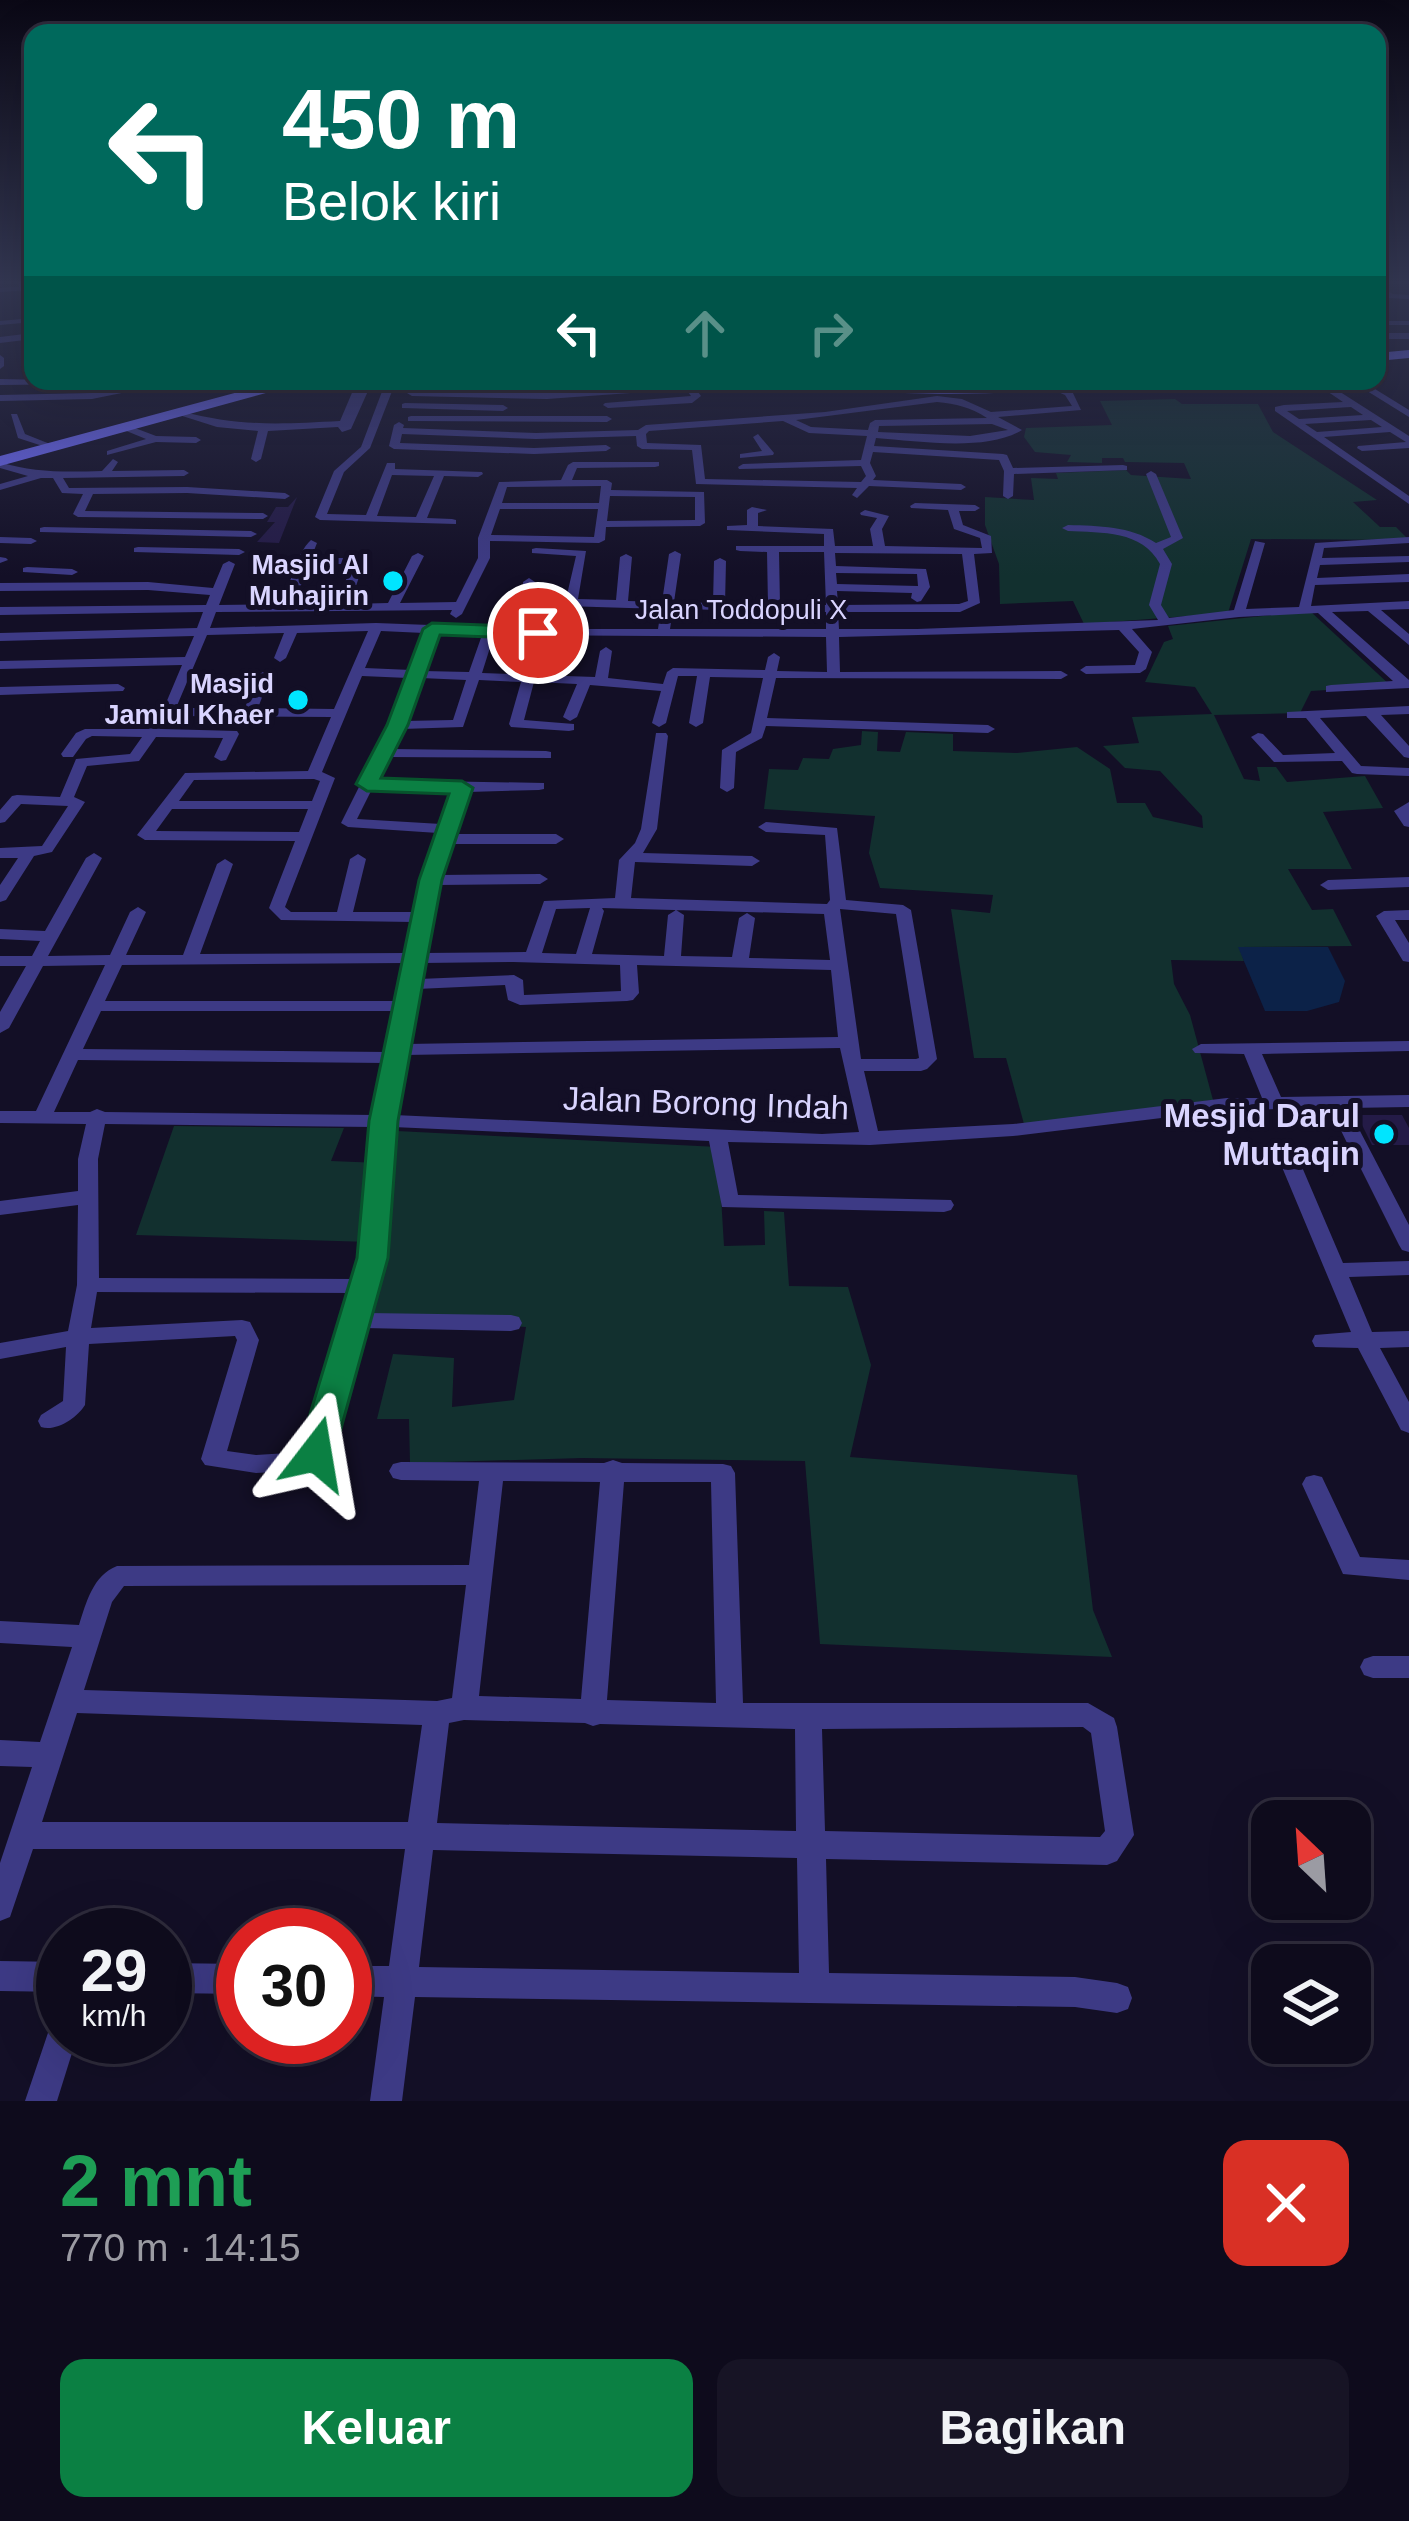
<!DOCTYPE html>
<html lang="id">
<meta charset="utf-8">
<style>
:root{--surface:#0e0b1c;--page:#171425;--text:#f1f3f6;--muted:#9b9ba3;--line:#2e2b3b;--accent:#0b8043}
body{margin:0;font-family:Helvetica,sans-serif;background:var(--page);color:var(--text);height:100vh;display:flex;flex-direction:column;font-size:45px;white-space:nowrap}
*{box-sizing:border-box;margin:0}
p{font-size:39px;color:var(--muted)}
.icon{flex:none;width:66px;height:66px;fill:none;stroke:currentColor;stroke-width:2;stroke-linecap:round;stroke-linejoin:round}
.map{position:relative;height:2101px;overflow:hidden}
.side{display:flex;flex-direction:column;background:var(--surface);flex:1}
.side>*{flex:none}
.banner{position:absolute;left:24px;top:24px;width:1362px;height:366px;border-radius:24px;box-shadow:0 12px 48px #0002,0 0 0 3px var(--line);background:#00695c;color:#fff;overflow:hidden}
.needle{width:78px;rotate:335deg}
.fabs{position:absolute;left:1251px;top:1800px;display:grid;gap:24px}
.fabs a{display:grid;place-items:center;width:120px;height:120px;border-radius:24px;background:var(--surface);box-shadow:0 12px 48px #0002,0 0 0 3px var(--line);font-size:60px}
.speed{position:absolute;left:36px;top:1908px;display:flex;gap:24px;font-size:60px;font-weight:700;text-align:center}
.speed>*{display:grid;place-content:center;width:156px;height:156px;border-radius:50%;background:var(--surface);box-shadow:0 12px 48px #0002,0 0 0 3px var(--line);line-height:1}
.speed small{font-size:30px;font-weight:400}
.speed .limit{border:18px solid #d22;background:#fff;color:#111}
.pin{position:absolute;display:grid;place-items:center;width:102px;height:102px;color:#fff;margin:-51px;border:6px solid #fff;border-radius:50%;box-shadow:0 3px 12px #0007}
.me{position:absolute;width:132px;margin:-66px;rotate:14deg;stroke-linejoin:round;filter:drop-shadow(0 0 9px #0008)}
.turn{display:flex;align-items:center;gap:42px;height:252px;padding:0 60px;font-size:54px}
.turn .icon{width:156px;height:156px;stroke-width:2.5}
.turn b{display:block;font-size:84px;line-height:102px}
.lanes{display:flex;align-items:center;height:114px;padding:0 60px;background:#0003;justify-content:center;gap:60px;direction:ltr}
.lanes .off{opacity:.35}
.round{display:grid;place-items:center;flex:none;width:126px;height:126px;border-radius:24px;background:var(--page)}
.summary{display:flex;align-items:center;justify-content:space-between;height:204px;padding:0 60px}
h1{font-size:72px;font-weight:700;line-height:90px;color:#1e9e55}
.primary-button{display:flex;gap:24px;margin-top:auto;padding:24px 60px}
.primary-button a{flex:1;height:138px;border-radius:24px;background:var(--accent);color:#fff;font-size:48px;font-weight:700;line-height:138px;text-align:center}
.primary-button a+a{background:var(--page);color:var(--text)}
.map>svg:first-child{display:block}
</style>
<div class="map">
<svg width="1409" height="2101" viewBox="0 0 1409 2101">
<rect width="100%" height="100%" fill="#130f26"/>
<g fill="#12302f">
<path d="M1175,399L1182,404H1258L1273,432L1377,500L1353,502L1380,527H1396L1409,540L1251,539L1228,613L1084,624L1073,601L1000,604L999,564L985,525V497L1034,500L1031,478L1058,479L1056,473L1126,470L1131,475L1191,479L1184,463L1125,462L1123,458H1102V463L1067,462L1071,455L1035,452L1024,437L1026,428L1112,425L1100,401Z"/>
<path d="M1310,611L1391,686L1311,691L1300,713L1214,715L1244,779L1260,781L1257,767H1276L1287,782L1365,776L1383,808L1323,812L1352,869H1288L1312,910L1333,909L1352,946L1239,947L1244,961L1171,960L1174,984L1190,1015L1213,1100L1024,1124L1006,1058H974L951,909L990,913L993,895L880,888L869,853L875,816L764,809L769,769L798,770L803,758L829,759L833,749L861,745L862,731L878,732L877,751L900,752L906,732L953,734V751L1017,753L1077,747L1110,769L1117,803H1145L1153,817L1203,828L1202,816L1160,771L1125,768L1103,746L1139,743L1132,717L1212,714L1195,687L1145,682L1164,642L1173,639L1168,626Z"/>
<path d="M174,1126L344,1128L331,1161L380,1163L370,1242L136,1235Z"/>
<path d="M397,1131L718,1147L724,1246L765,1245L764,1211L784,1212L789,1286L848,1287L871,1365L850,1457L1077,1475L1093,1610L1112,1657L820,1644L805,1461L582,1458L410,1463L409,1419H377L393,1354L454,1358L452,1407L514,1400L526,1327L362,1315Z"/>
</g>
<path fill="#0c2248" d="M1238,947H1328L1345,981L1339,1002L1307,1011H1265Z"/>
<g fill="#241b47">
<path d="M297,497L279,543L257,542L275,522H267L276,507H288Z"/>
<path d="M1357,1115H1402L1409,1128V1145H1372Z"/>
</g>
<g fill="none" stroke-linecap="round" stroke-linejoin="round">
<g fill="#3d3a85" fill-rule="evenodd">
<path d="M1377,285L1393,294L1409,295V299L1388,298L1377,289Z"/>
<path d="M28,286L31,290L0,292V288Z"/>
<path d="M33,318V322L0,325V321Z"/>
<rect x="1377" y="321" width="32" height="4"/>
<path d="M33,333V339L0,343V337Z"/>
<rect x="1377" y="333" width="32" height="6"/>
<path d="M0,355L4,358V366L0,369Z"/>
<path d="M0,379L99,381L94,384L0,385Z"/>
<path d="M161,381H181L92,399L0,401V395L92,393Z"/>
<path d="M357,381L372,382L351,429L342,432L338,427L268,431L261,459L256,462L251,459L258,431L217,427L176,414L181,411C240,427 281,424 340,421Z"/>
<path d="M386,381H396L370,448L344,472L327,514L366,515L387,463H395V469L482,472L483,474L478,477L444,476L427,518L452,519L456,520V524L320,520L315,517L334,471L361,447ZM392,475L434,476L416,517L377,516Z"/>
<path d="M1312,381H1323L1409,436V448L1362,451L1357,448L1358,446L1406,442L1390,432L1324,437L1409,496V504L1275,411V407L1284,405L1343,402ZM1351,407L1363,415L1299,419L1287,411ZM1371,420L1382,427L1317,432L1305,424Z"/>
<path d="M1351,381H1362L1409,410V417Z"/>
<path d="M688,382L826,385L831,388L826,391L695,388L701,396L692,403L608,408L603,405L605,403L691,396L686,389L547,399L412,396L407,393L412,390L547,393Z"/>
<path d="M1050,382L1072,391L1081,410L998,417L1022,430C986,452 918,441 876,438L874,446L1003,454L1007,455L1013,468L1123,465L1127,466V470L1014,474L1013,496L1008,499L1003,496L1004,471L999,460L873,452L870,463L876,476L873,480L961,484L966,487L961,490L869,486L857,498L852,495L857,488L696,484L692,450L642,449L637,446L636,436L536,439L402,434L400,443L534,448L606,445L611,448L606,451L534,454L394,449L389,446L394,425L399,422L404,425L403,428L536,433L638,430L646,425L825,412L937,396L962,399L991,412L1072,406L1065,395L1047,387ZM937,402C956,404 971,407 987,418L875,420L870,423L868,430L811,427L796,420ZM783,421L809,433L867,436L861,460L743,464L738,467L739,469L861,466L866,476L861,482L705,479L701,445L647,443L646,434L649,431ZM992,424L1008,430L970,436L878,432L879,426Z"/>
<path d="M405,403L503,405L508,408L503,411L402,408V404Z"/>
<path d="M11,414H17L25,434L55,446V450L18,438Z"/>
<path d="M411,416H607L612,419L607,422L408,421V417Z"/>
<path d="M127,425L156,436L196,437L201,440L196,443L156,442L107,455V451L146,439L124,430L122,428Z"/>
<path d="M758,434L774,453L773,455L740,458V454L762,451L753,437Z"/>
<path d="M113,459L118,462L112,471L184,470L189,473L184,476L63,478L69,488L187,487L285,493L290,496L285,499L187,493L93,494L85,511L263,513L268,516L263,519L78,517L73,514L83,494L62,493L53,478H41L0,490V484L28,476L0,468V462C34,473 66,472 102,471Z"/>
<path d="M573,462H659V466L655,467L577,468L572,480H607L612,483L611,490L704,492L705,523L700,526L606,527L605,540L599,543L490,541V558L462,614L456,618L450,614L452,610L216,612L210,628L376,623L538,629H658L661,609L532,605L523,602V582L529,578L535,582L533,597L566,599L576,556L532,553V549L536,548L586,551L578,599L616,600L620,557L626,554L632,557L628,601L662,602L669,554L675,551L681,554L674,602L713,603L714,561L720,558L726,561L725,604L768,605L767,552L740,551L736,550V546H824V534L727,530V526L747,525V510L752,507L767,510L758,513V526L833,529L835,546H873L870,529L877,518L861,515L860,513L865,510L889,516L882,529L885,546L982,548L980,538L954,529L948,510L911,508L910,506L915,503L975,505L980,508L975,511H959L963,525L991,536L992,553L974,554L980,603L960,612H838L839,629H917L1158,620L1149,605L1160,564C1142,530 1102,533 1068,531L1062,528L1068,525C1099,526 1130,526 1156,543L1171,537L1146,474L1151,471L1156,474L1183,538L1163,549L1172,564L1161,605L1169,618L1234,610L1255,541L1265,543L1246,609L1299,607L1315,543L1409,537V543L1324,548L1322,558L1409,556V562L1320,565L1317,578L1409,574V582L1315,585L1311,606L1409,601V609L1381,610L1409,634V645L1368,611L1332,612L1409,680V688L1326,692V686L1331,685L1393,681L1318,613L1239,617L1132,629L1152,652L1146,669L1140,673L1086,674L1080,670L1086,666L1135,665L1139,652L1119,630L839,637L840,672L1061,671L1068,675L1061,679L776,678L767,718L988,725L995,729L988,733L766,726L762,738L736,752L734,788L727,792L720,788L722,750L751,733L763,678L710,677L703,723L696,727L689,723L697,676H678L666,723L659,727L652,723L661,691L590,685L577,717L570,721L563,717L577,684L534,682L524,720L574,724V730L569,731L511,727L509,724L521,682L479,680L463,727L402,729L392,749L546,751L551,752V758L388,757L377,780L544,783V789L539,790L468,792L453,834H556L564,839L556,844H450L440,875L540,874L548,879L540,884L438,885L424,953L526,952L544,901L615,898L619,860L635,843L641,829L656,733H666L668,736L657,829L643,853L752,856L760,861L752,866L635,862L631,898L827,904L830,900L825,835L766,832L758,827L766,822L837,828L846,900L903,905L911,910L937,1059L927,1069L921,1071H864L878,1131L1013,1124L1227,1098H1262L1244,1054L1195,1053L1192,1049L1201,1044L1409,1041V1051L1262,1054L1281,1097L1409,1095V1107L1348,1108L1409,1225V1252L1402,1250L1399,1245L1356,1159L1299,1160L1343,1263L1409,1261V1275L1349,1277L1372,1332L1409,1331V1347L1380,1348L1409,1402V1433L1401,1430L1358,1348L1315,1347L1312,1341L1315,1335L1351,1332L1279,1160H1244L1234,1154L1244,1148L1349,1147L1330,1108L1227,1110L1013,1136L870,1145L728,1142L738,1195L951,1200L954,1205L951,1210L944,1212L722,1207L709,1141L393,1127L383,1258L367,1313L511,1315L519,1317L522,1323L519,1329L511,1331L363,1328L325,1461L321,1468L313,1470L256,1473L205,1465L201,1459L237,1340L235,1336L89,1344L85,1405C77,1418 56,1432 41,1427L38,1421L41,1415L63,1401L66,1347L0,1359V1343L68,1331L77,1285L78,1205L0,1215V1201L78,1191V1159L86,1124L0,1123V1111H36L105,965L43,966L9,1028L0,1033V1012L26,966H0V956H32L40,941L0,939V929L45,931L86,858L94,853L102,858L48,956L110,955L130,912L138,907L146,912L126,955H183L217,864L225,859L233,864L200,954L407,953L413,922L281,920L269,908L295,841L145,840L137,835L185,773L308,771L331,717L171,716L162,729L237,731L239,734L226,760L221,761L214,757L223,738L156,737L139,761L87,766L74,797L85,802L52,852L34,856L6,900L0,902V885L18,858H0V848L42,846L68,806L21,804L5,822L0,823V810L12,796L17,795L60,797L76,759L130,754L142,737L92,736L86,739L73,757H63L61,754L76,733L85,729H148L166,703L182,665L0,669V661L185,657L194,636L0,641V633L197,628L203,612L0,615V607L206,605L210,595L148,590L0,591V583L148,582L213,588L223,564L229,561L235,564L219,605L282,604C291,582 296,554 311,540L317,543L311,558H348L354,561L348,564H309L294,604H338L348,574L354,571L360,574L350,604L388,603L412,556L418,553L424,556L400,603L456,602L478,558V538L499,482L561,480L568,465ZM601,486L599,503H502L507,487ZM610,496L695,497V520L607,521ZM500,509H598L594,537L491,535ZM779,552H824L826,605H780ZM835,553L962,554L968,601L959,604L838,605L837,591L912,593L911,598L917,602L921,601L930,587L926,569L836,566ZM836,573L917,574L918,586L837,584ZM673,609L826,612V629H670ZM368,631L334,709L258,708L270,676L263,672L256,676L245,708H176L207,635L284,633L274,658L280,662L286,658L297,633ZM381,631L424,633L411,670L365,668ZM437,633L482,635L469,672L423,671ZM494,635L826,637L827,672L777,671L780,657L774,653L768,657L765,670L673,668L667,672L663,684L608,678L612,651L606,647L600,651L595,677L482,673ZM362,676L408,678L390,725L341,823L348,827L438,833L422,880L415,912H353L366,859L358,854L350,859L337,912H291L285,907L335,778L322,772ZM421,678L466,680L453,720L405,721ZM314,779L320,781L312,801H179L194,780ZM372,789L453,792L441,824L357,819ZM172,809H308L299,832L156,831ZM590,908L576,954L542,953L556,909ZM602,908L824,914L830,960L749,958L755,918L747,913L739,918L732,957L681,956L684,915L676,910L668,915L664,956L592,954L604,911ZM840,909L896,914L919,1058L916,1059H861ZM513,962L620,965L621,991L524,995L523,980L514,975L419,979L422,963ZM405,963L398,1001H105L122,965ZM637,965L831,970L838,1037L407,1044L417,989L505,985L508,1000L520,1005L627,1001L633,1000L639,993ZM101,1011H396L388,1052L83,1049ZM840,1048L859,1132L822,1134L394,1115L405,1055ZM78,1060L386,1063L376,1115L105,1112L97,1109L90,1112H54ZM105,1124L374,1127L363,1258L356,1279L99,1278L98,1159ZM97,1292L351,1293L340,1320L342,1324L304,1452L256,1455L227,1451L259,1340L250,1322L242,1320L91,1328Z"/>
<path d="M44,527L251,531L257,534L251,537L40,532V528Z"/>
<path d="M0,537L31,538L37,541L31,544L0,543Z"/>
<path d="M138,547L239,549L245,552L239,555L134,552V548Z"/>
<path d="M0,557L6,558L8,560L0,563Z"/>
<path d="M27,567L72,569L78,572L72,575L23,572V568Z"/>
<path d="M118,684L125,688L123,691L0,695V687Z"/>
<path d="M1409,706V714L1381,715L1409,746V758L1404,757L1366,716L1320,718L1361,766L1409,768V776L1357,774L1352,773L1342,761L1274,762L1251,737L1258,733L1263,734L1283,755L1335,753L1306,718H1287V712Z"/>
<path d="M1409,802V827L1404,826L1394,811Z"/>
<path d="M1409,877V887L1328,890L1320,885L1328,880Z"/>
<path d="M1409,910V920H1395L1409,943V962L1403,961L1376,916L1384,911Z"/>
<path d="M613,1460L622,1463L723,1464L731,1466L735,1473L743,1703H1088L1114,1718L1117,1727L1134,1835L1117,1861L1107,1865L826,1859L829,1973L1075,1977L1117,1983L1128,1987L1132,1998L1128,2009L1117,2013L1075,2007L415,1997L402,2101H370L384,1997L345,1996V1966H389L405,1849H33L10,1917L0,1921V1863L32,1767L0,1766V1740L40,1742L72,1647L0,1643V1621L79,1625C86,1603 93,1575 117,1566L469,1565L479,1481L401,1480L393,1478L389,1471L393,1464L401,1462L604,1463ZM503,1481L600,1482L581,1699L479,1696ZM624,1482H711L716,1703L607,1700ZM466,1585L452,1698L437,1701L84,1690L112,1602L124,1586ZM77,1713L422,1725L408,1822H42ZM464,1720L585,1723L593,1726L600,1724L795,1729L796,1831L437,1823L449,1723ZM1083,1727L1091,1733L1105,1831L1100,1837L825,1831L822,1729ZM433,1850L797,1858L799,1973L419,1967Z"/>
<path d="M1314,1475L1322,1477L1360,1557L1409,1560V1580L1343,1574L1302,1484L1306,1477Z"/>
<path d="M1373,1656H1409V1678H1373L1364,1675L1360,1667L1364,1659Z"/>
<path d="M0,1961L63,1962V1992L0,1991Z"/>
<path d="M165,1963L243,1964V1994L165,1993Z"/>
<path d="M63,2016V2037H77L57,2101H25L52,2021Z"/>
</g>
<g fill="#6f6bff" fill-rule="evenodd">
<path d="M18,282H30L33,316L27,312Z"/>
<path d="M1409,350V358L1377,361V353Z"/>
<path d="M266,381H404L397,385H295L0,466V456L268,384Z"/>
<path d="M809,381L1000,385L1093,381C1061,398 841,398 809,381Z"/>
</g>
</g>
<linearGradient id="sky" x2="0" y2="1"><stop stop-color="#0a0815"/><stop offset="0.49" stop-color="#333752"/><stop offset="1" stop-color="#333752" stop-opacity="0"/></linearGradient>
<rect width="1409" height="576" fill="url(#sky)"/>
<path fill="#0b8043" stroke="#07532c" stroke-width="3" d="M432,623L538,627L547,633L538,639L440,635L408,725L381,778L462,781L473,788L442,880L427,960L398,1121L388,1258L334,1454L329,1464L316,1468L304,1464L298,1454L357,1258L369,1121L419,880L449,794L367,791L356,784L387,725L423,629Z"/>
<g fill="#00e5ff" stroke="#130f26" stroke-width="4.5">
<circle cx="393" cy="581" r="12"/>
<circle cx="298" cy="700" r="12"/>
<circle cx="1384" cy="1134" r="12"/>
</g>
<g text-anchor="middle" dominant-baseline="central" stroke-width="10" stroke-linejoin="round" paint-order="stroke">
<g font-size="27" font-weight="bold" fill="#d9d4ff" stroke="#130f26" text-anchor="end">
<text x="369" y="565">Masjid Al<tspan x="369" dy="31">Muhajirin</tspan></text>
<text x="274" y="684">Masjid<tspan x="274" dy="31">Jamiul Khaer</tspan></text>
</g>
<g font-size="27" fill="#d9d4ff" stroke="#130f26">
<text x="741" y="610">Jalan Toddopuli X</text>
</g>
<g font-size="33" fill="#d9d4ff" stroke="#130f26">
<text transform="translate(706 1103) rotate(2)">Jalan Borong Indah</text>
</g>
<g font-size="33" font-weight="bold" fill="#d9d4ff" stroke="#130f26" text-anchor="end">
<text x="1360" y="1115">Mesjid Darul<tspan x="1360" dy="38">Muttaqin</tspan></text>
</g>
</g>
</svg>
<div class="fabs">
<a><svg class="needle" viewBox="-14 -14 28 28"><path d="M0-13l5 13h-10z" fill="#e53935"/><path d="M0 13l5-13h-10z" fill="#9b9ba3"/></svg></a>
<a><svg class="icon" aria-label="layers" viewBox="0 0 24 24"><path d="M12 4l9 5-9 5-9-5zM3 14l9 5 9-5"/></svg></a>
</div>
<div class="speed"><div>29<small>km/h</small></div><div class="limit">30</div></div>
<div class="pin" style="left:538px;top:633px;background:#d93025"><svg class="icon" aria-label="arrive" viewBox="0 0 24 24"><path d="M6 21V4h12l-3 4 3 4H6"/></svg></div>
<svg class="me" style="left:316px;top:1454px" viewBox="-20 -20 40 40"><path d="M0-17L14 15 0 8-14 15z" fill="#0b8043" stroke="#fff" stroke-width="4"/></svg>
<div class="banner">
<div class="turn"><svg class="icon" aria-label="left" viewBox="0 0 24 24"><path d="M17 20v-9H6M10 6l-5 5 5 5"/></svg><div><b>450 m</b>Belok kiri</div></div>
<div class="lanes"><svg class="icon" aria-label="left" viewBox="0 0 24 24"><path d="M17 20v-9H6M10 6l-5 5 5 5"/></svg><svg class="icon off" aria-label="ahead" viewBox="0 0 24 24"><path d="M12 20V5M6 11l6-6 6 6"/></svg><svg class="icon off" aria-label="right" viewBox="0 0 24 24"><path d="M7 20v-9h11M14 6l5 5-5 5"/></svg></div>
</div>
</div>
<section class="side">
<div class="summary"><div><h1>2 mnt</h1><p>770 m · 14:15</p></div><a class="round" style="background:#d93025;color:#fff"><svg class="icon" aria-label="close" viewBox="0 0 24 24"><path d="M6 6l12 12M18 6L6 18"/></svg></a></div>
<div class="primary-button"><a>Keluar</a><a>Bagikan</a></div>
</section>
